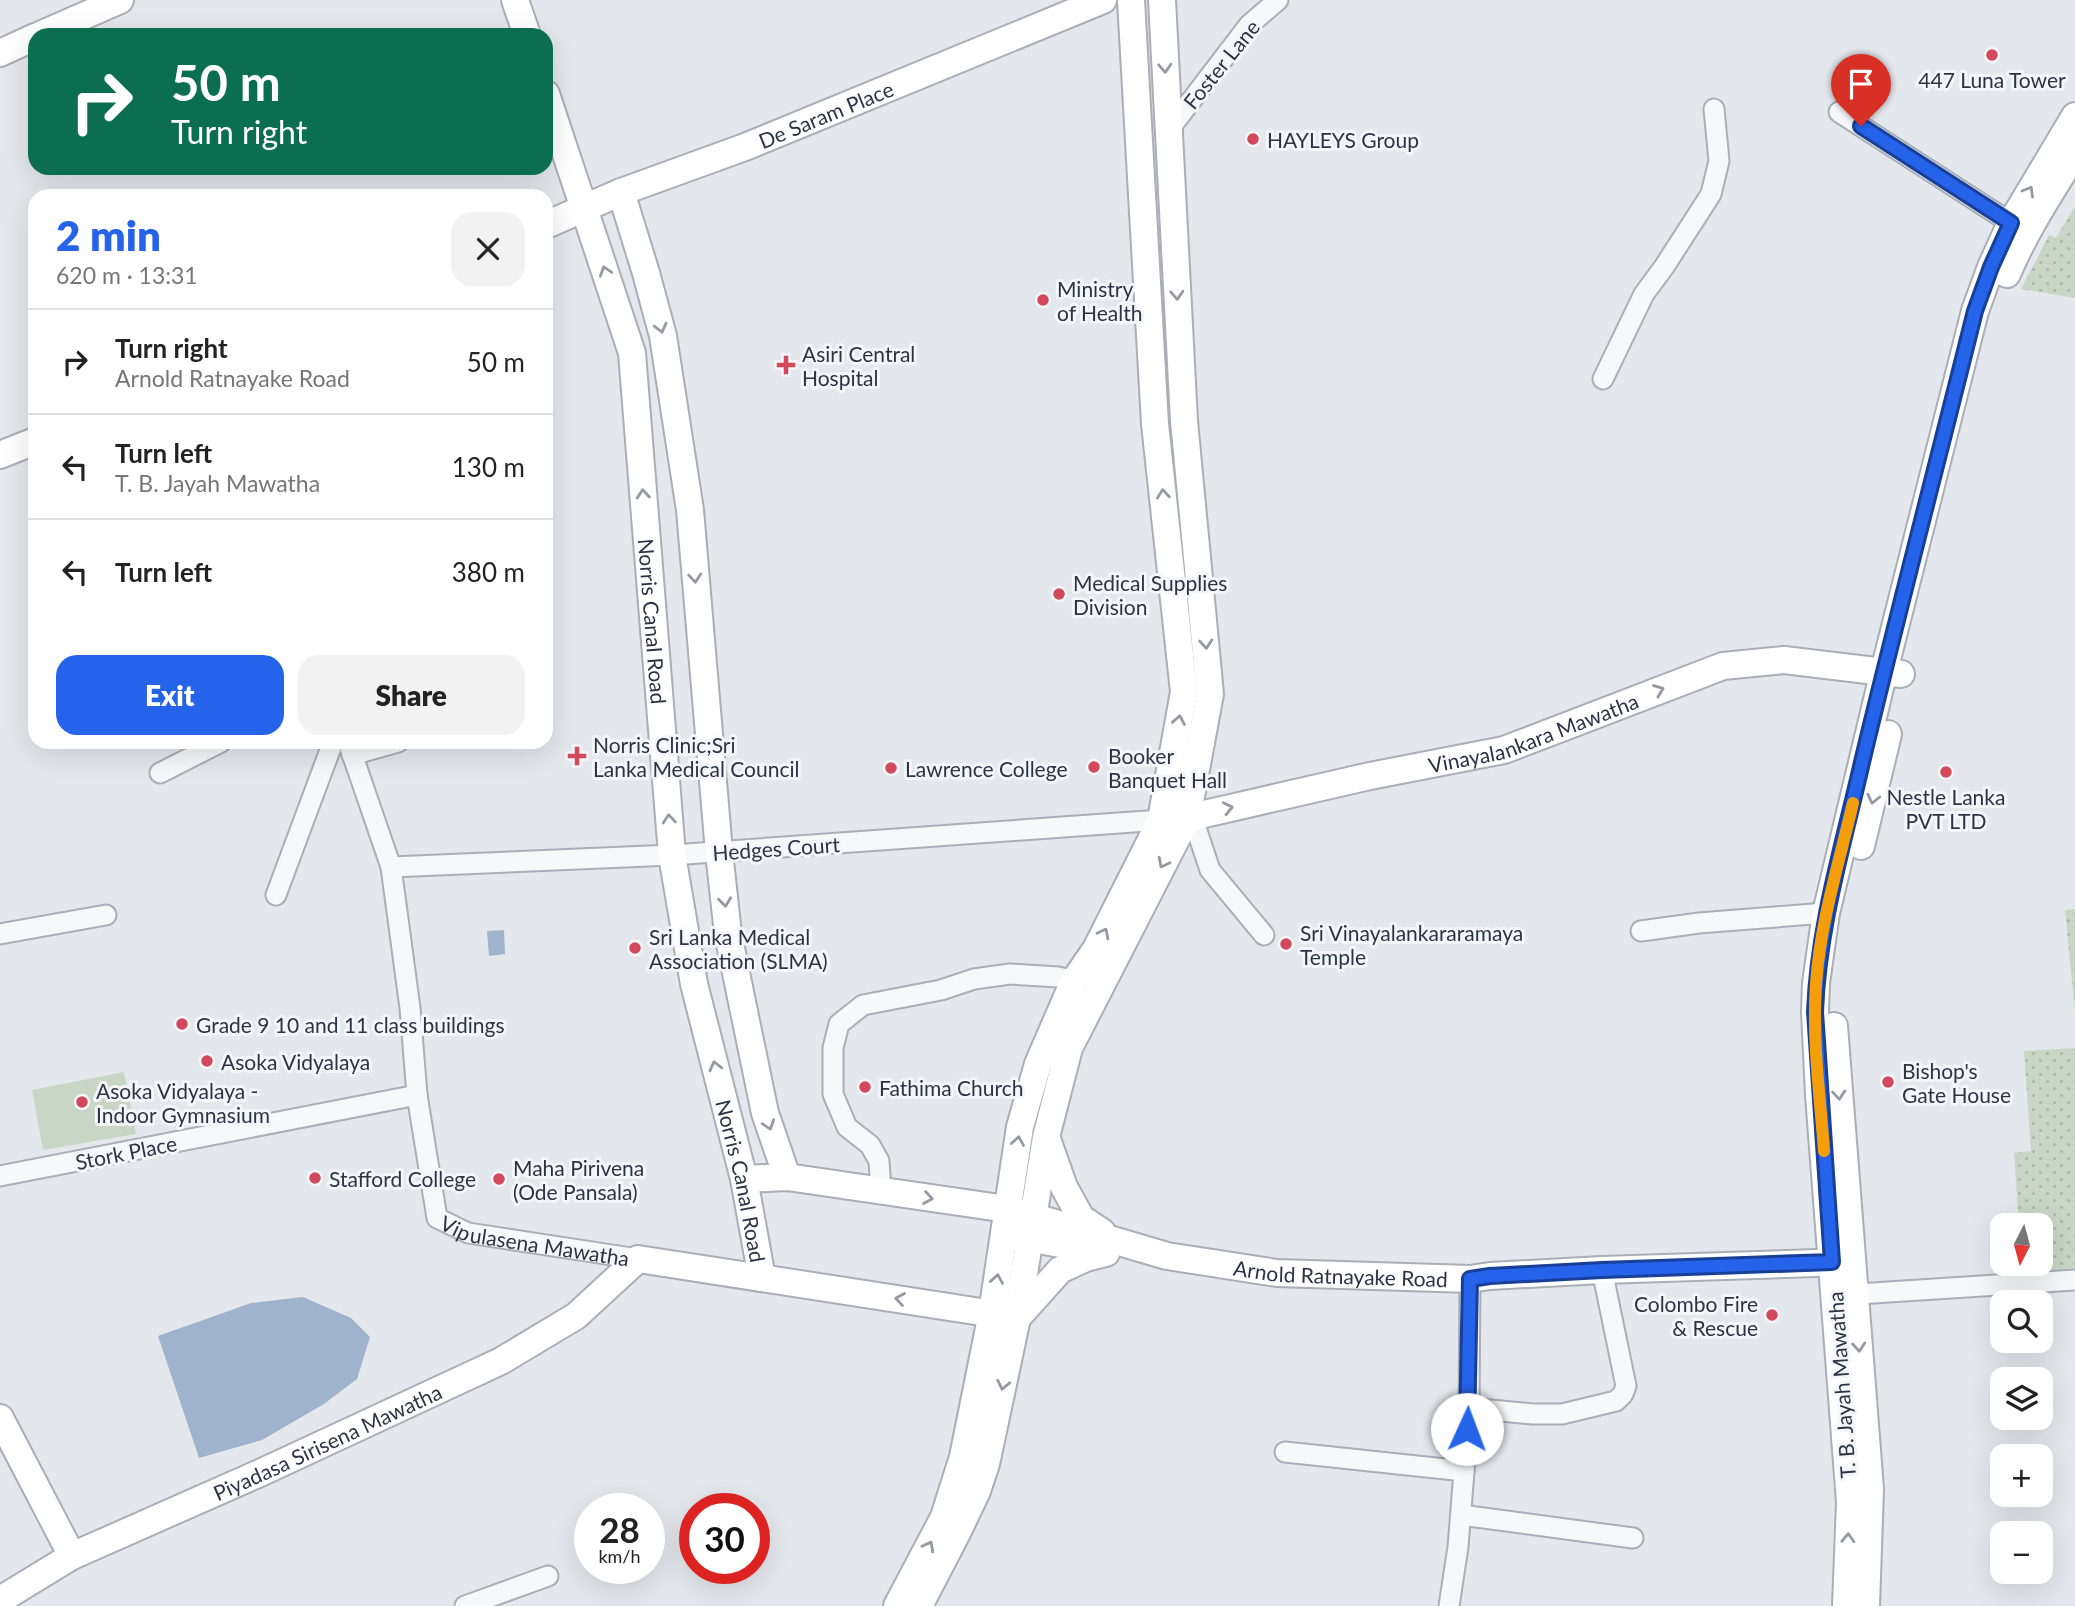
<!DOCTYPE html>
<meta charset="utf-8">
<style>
:root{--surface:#fff;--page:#f2f2f2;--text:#222;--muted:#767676;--line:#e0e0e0;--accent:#2563eb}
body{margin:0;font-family:Lato,sans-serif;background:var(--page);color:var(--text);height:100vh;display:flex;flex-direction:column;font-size:26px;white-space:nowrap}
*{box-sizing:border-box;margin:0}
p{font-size:23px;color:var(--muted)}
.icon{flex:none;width:38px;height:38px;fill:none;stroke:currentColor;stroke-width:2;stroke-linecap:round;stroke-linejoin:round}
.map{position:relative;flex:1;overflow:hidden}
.side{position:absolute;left:28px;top:189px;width:525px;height:560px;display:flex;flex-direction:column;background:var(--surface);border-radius:21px;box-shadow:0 7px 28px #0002}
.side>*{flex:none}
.hud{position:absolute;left:28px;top:28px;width:525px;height:147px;border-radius:21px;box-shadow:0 7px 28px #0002;background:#0b6e4f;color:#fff;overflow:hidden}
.needle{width:46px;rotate:186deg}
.controls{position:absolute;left:1990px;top:1213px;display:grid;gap:14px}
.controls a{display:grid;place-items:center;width:63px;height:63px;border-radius:14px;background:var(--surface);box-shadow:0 7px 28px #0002;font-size:35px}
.speed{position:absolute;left:574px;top:1493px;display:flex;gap:14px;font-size:35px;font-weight:700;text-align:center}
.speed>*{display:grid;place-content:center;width:91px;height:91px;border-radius:50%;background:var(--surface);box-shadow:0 7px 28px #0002;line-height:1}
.speed small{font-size:18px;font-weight:400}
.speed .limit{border:10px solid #d22;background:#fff;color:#111}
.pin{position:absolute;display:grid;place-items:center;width:60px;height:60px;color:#fff;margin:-72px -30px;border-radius:50% 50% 50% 0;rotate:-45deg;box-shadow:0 0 7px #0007}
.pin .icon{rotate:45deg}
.me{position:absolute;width:77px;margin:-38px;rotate:2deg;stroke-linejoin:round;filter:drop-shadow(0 0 5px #0008)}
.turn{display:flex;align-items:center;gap:24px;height:147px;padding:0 28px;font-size:32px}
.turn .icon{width:91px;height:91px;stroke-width:2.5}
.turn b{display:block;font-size:49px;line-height:60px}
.round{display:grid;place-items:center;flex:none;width:74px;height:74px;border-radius:21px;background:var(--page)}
.head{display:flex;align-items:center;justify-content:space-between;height:119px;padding:0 28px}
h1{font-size:42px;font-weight:800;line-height:52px;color:var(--accent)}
.button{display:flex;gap:14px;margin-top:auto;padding:14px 28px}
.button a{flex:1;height:80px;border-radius:21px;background:var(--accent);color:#fff;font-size:28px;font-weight:800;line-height:80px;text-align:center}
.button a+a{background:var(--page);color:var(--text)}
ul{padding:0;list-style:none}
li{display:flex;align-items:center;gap:21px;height:105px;padding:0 28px;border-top:2px solid var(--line)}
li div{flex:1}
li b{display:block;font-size:26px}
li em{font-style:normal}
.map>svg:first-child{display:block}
</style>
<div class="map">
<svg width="2075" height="1606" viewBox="0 0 2075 1606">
<defs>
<pattern id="park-dots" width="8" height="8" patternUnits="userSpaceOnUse" patternTransform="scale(1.75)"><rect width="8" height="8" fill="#c9d6c5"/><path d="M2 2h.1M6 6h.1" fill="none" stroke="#adb8ab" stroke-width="1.8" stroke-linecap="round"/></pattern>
</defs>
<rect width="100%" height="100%" fill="#e4e7ec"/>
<g fill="url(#park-dots)">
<path d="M2075,206V298L2021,289L2049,235L2056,238Z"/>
<path d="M2075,909V1013L2065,910Z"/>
<path d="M2075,1048V1268L2023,1272V1264H2040V1225H2019L2014,1153L2031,1151L2024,1051Z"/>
</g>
<path fill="#c9d6c5" d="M124,1072L136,1134L43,1150L32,1090Z"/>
<g fill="#9fb4cc">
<path d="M504,930L505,954L489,956L487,931Z"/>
<path d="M303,1297L351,1318L370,1337L357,1379L324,1404L262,1440L199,1458L158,1336L251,1303Z"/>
</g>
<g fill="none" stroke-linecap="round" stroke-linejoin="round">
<defs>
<g id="street">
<path d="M1839,112L2011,223"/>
<path d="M1168,131L1249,25L1278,0"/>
<path d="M1603,379L1644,294L1664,267L1711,194L1719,161L1714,109"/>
<path id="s1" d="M348,742L391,867L410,1008L417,1095L437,1218L468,1233L638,1259"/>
<path d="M352,755L398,742"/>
<path d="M160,773L221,742"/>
<path d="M1192,816L1210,870L1264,935"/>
<path d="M391,867L672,855L1161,820"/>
<path d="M276,895L333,742"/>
<path d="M1641,931L1699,923L1826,913"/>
<path d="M0,934L106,915"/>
<path d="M0,1176L417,1095"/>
<path d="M881,1191L879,1161L870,1145L847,1127L833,1094V1048L839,1024L863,1005L941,990L974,979L1010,974L1058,977L1074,981"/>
<path d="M1842,1295L2075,1280"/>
<path d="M1469,1408L1533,1414H1562L1616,1401L1623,1394L1626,1386L1602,1270"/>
<path d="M1285,1452L1464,1471"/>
<path d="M1461,1515L1633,1538"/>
<path d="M465,1606L548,1576"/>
<path d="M1449,1606L1458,1547L1469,1408L1470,1279"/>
</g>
<g id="secondary">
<path d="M515,0L527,35"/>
<path d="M40,35L120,0"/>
<path d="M0,53L35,37"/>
<path id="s2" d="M546,94L632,353L672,855L694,984L744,1179L762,1278"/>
<path d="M621,192L646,273L663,336L690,510L719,852L728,934L765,1113L787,1177"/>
<path id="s3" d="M546,225L621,192L745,147L1103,0"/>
<path d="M2007,274C2025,231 2051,192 2075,153"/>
<path d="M0,455L35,441"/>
<path id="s4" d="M1173,819L1187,818L1370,776L1504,750L1723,666L1784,660L1901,674"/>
<path d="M1861,846L1888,734"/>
<path d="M1834,1026L1870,1489L1866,1606"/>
<path d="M1047,1139L1064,1187L1081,1218L1102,1232"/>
<path id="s5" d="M744,1179L787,1177L1007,1209L1167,1256L1277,1273L1470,1279L1490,1276L1602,1270L1847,1262"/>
<path d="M1012,1235L1098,1251"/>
<path d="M1017,1318L1060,1270L1086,1258L1106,1253"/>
<path d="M0,1418L72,1556"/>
<path id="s6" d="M0,1600L72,1556L260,1473L501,1361L576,1316L638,1259L1007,1316"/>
<path d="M897,1606L944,1517L963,1457L992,1313L1020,1127L1038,1064L1074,981L1096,949L1161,820L1184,692L1155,424L1131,0"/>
<path d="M919,1606L958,1531L977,1491L986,1464L1017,1318L1046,1137L1069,1048L1187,818L1210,694L1184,421L1162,0"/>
<path d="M1846,1606L1850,1502L1819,1095L1815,1012L1816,983L1826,913L1884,671L1975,311L1991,267L2011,223L2075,116"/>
</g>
</defs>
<use href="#street" stroke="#a9aeb7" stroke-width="23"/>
<use href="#secondary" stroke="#a9aeb7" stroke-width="30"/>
<use href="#street" stroke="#f7f8fa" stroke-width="19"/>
<use href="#secondary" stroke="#fff" stroke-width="26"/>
</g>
<defs><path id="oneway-chevron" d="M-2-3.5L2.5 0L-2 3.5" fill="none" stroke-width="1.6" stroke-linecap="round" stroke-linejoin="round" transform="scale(1.75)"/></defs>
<g stroke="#959aa2">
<use href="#oneway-chevron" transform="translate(1165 68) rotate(87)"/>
<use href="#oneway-chevron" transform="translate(2029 191) rotate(-60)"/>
<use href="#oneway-chevron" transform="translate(605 271) rotate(-108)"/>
<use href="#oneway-chevron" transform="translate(1177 295) rotate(87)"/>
<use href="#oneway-chevron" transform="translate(661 328) rotate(76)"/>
<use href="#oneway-chevron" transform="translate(643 494) rotate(-95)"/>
<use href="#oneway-chevron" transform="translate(1163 494) rotate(-96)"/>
<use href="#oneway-chevron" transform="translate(695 578) rotate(85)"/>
<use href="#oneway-chevron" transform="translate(1206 644) rotate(85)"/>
<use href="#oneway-chevron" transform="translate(1659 690) rotate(-21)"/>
<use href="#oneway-chevron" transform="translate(1179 720) rotate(-80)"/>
<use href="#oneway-chevron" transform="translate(1873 799) rotate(103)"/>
<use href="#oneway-chevron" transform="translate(1228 808) rotate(-13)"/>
<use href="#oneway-chevron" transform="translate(669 819) rotate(-95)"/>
<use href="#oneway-chevron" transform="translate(1163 863) rotate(117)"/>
<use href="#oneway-chevron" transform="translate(725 902) rotate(83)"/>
<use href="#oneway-chevron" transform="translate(1104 933) rotate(-63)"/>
<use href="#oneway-chevron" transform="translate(715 1066) rotate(-104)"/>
<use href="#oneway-chevron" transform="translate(1839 1095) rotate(85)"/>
<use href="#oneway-chevron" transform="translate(769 1125) rotate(71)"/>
<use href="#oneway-chevron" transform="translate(1018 1141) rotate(-81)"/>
<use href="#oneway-chevron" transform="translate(928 1198) rotate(9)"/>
<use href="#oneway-chevron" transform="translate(997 1279) rotate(-81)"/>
<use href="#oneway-chevron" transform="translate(900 1299) rotate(-171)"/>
<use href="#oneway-chevron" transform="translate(1859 1347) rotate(85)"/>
<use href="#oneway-chevron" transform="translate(1003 1385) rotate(102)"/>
<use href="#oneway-chevron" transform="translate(1848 1538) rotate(-88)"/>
<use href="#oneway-chevron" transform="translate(929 1546) rotate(-62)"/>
</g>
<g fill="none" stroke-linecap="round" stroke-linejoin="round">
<defs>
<path id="route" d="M1467,1429L1470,1279L1490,1276L1602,1270L1832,1262L1815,1012C1818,926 1844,842 1863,758C1899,608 1938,460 1975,311L1991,267L2011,223L1861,126"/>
</defs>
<use href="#route" stroke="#184099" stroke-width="18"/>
<use href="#route" stroke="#2563eb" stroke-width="12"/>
<path stroke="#f59e0b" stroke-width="12" d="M1824,1151C1820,1096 1812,1039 1816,984C1820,923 1839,863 1853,803"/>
</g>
<g fill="#d1495b" stroke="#f4f6f9" stroke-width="2.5">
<circle cx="1992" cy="55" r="7"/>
<circle cx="1253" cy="139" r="7"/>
<circle cx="1043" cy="300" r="7"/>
<path d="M782.5 354.5h7v7h7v7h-7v7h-7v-7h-7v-7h7z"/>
<circle cx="1059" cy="594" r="7"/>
<path d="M573.5 745.5h7v7h7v7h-7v7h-7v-7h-7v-7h7z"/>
<circle cx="1094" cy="767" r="7"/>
<circle cx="891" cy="768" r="7"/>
<circle cx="1946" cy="772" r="7"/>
<circle cx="1286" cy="944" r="7"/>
<circle cx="635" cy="948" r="7"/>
<circle cx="182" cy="1024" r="7"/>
<circle cx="207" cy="1061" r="7"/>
<circle cx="1888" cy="1082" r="7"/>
<circle cx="865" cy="1087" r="7"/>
<circle cx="82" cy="1102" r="7"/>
<circle cx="315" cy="1178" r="7"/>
<circle cx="499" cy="1179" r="7"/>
<circle cx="1772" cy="1315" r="7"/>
</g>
<g text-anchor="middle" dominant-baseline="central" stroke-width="6" stroke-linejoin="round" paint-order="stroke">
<g font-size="21" fill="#2b3445" stroke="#f4f6f9">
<text transform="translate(1221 64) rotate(-51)">Foster Lane</text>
<text stroke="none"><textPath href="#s3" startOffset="301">De Saram Place</textPath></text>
<text stroke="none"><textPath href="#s2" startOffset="542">Norris Canal Road</textPath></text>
<text stroke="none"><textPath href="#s4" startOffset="371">Vinayalankara Mawatha</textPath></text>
<text transform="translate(776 848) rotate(-4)">Hedges Court</text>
<text transform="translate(126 1152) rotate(-11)">Stork Place</text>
<text stroke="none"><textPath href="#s2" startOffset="1110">Norris Canal Road</textPath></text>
<text stroke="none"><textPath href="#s1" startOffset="588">Vipulasena Mawatha</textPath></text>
<text stroke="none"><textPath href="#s5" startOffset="607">Arnold Ratnayake Road</textPath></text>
<text transform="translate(1841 1385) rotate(-94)">T. B. Jayah Mawatha</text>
<text stroke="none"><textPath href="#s6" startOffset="364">Piyadasa Sirisena Mawatha</textPath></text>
</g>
<g font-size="21" fill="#2b3445" stroke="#f4f6f9" text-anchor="start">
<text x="1992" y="79" text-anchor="middle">447 Luna Tower</text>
<text x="1267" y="139">HAYLEYS Group</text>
<text x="1057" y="288">Ministry<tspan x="1057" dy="24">of Health</tspan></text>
<text x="802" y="353">Asiri Central<tspan x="802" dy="24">Hospital</tspan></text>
<text x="1073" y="582">Medical Supplies<tspan x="1073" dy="24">Division</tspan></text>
<text x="593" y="744">Norris Clinic;Sri<tspan x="593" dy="24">Lanka Medical Council</tspan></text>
<text x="1108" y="755">Booker<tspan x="1108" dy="24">Banquet Hall</tspan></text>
<text x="905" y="768">Lawrence College</text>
<text x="1946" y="796" text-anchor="middle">Nestle Lanka<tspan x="1946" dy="24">PVT LTD</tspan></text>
<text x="1300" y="932">Sri Vinayalankararamaya<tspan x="1300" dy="24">Temple</tspan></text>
<text x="649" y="936">Sri Lanka Medical<tspan x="649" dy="24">Association (SLMA)</tspan></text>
<text x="196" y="1024">Grade 9 10 and 11 class buildings</text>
<text x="221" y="1061">Asoka Vidyalaya</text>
<text x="1902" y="1070">Bishop's<tspan x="1902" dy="24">Gate House</tspan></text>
<text x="879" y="1087">Fathima Church</text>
<text x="96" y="1090">Asoka Vidyalaya -<tspan x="96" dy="24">Indoor Gymnasium</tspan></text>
<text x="513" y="1167">Maha Pirivena<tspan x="513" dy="24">(Ode Pansala)</tspan></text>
<text x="329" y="1178">Stafford College</text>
<text x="1758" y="1303" text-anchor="end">Colombo Fire<tspan x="1758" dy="24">&amp; Rescue</tspan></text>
</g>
</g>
</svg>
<div class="controls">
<a><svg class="needle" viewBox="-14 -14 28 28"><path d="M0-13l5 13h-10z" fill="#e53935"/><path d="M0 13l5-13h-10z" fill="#767676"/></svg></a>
<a><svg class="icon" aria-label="search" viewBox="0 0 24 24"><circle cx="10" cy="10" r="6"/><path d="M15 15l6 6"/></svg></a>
<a><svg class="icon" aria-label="layers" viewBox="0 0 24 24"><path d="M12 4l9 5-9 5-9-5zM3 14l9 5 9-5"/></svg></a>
<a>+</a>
<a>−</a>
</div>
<div class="speed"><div>28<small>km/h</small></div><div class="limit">30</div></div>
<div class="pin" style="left:1861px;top:126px;background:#d93025"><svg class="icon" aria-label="arrive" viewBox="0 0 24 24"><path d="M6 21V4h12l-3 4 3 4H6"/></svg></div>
<svg class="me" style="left:1467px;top:1429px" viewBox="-20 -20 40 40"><circle r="19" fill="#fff"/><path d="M0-13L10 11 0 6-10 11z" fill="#2563eb"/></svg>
<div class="hud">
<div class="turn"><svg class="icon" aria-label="right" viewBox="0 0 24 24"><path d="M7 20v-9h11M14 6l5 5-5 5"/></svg><div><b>50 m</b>Turn right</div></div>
</div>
<section class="side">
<div class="head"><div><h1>2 min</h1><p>620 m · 13:31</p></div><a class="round"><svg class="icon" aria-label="close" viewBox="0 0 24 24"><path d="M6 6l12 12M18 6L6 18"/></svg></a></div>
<ul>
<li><svg class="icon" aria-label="right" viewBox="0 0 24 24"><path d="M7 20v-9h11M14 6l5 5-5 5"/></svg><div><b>Turn right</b><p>Arnold Ratnayake Road</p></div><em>50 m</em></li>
<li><svg class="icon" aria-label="left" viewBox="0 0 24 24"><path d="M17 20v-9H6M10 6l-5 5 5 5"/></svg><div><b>Turn left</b><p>T. B. Jayah Mawatha</p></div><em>130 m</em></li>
<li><svg class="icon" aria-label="left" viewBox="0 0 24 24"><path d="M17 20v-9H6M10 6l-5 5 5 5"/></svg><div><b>Turn left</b></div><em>380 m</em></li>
</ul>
<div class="button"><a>Exit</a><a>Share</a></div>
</section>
</div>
